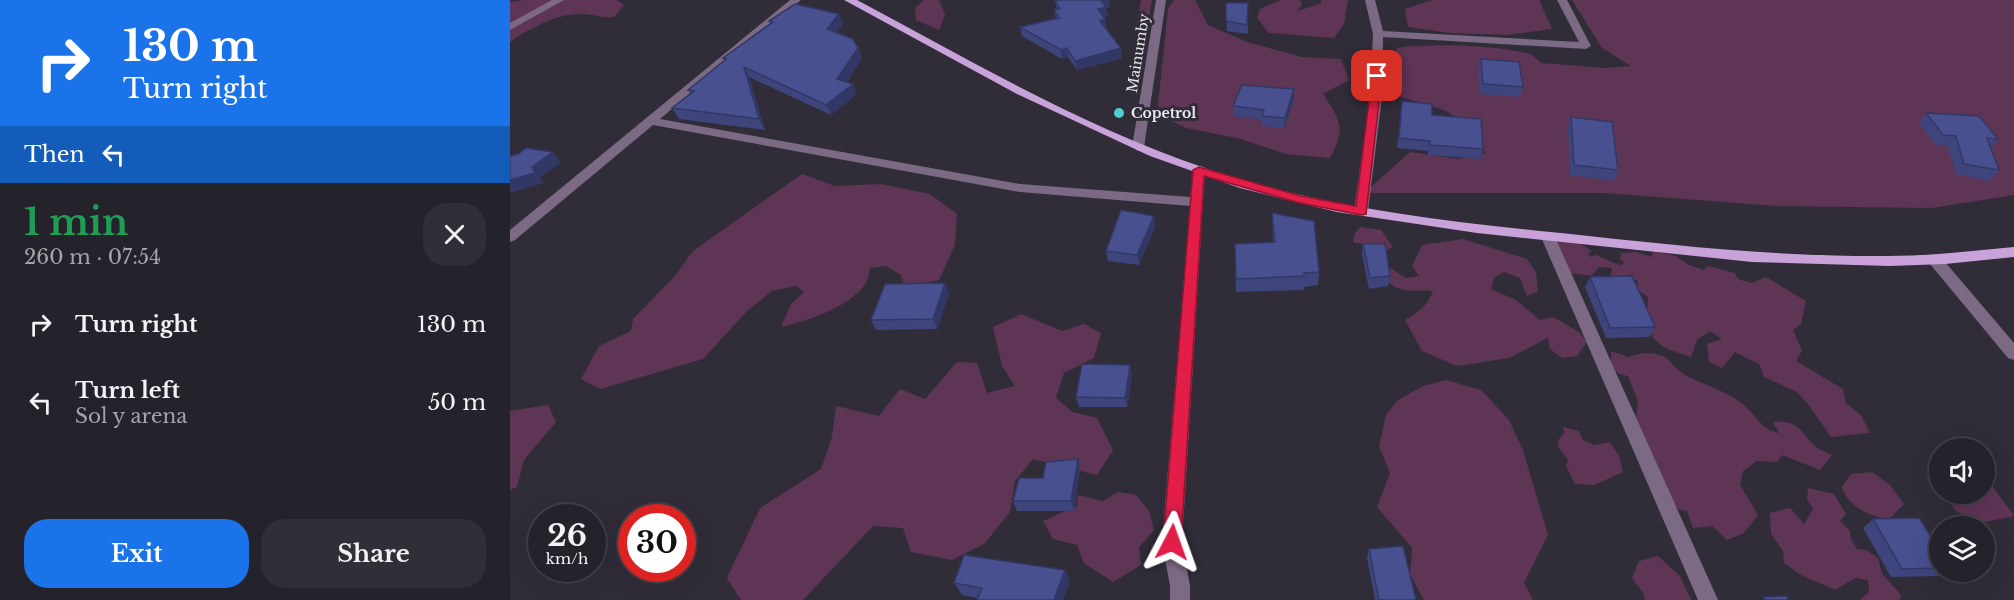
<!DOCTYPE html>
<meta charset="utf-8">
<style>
:root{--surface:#24222b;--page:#302f37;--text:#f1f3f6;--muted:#a3a4a9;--line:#413f47;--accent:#1a73e8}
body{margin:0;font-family:"Libre Baskerville",serif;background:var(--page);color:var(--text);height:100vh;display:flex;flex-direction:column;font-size:22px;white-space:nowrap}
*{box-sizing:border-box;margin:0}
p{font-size:20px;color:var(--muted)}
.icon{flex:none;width:33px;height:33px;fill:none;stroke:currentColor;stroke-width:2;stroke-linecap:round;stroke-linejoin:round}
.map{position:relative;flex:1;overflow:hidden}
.panel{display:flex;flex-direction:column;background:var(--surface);width:510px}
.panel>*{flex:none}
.top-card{background:#1a73e8;color:#fff;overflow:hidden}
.tools{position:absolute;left:1419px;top:438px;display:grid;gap:12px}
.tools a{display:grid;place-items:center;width:66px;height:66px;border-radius:50%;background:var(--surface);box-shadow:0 6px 24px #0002,0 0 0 2px var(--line);font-size:30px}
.speed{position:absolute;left:18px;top:504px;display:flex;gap:12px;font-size:30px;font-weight:700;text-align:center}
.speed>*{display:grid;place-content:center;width:78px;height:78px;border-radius:50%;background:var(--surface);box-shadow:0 6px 24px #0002,0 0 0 2px var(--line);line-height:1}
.speed small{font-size:15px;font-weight:400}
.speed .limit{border:9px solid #d22;background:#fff;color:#111}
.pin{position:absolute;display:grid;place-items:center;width:51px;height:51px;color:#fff;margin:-26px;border-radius:12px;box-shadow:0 3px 9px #0006}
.me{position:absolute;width:66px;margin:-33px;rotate:4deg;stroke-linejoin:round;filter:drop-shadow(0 0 4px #0008)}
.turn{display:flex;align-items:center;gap:21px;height:126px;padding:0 24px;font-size:27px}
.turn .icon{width:78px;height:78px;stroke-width:2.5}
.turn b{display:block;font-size:42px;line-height:51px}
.then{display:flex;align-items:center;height:57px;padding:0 24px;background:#0003;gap:12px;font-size:22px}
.round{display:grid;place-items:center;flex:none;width:63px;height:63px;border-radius:24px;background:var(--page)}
.head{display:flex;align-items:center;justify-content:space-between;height:102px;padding:0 24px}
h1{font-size:36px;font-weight:700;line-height:45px;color:#1e9e55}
.button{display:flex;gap:12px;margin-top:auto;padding:12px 24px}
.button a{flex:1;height:69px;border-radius:24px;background:var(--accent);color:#fff;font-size:24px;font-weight:700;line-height:69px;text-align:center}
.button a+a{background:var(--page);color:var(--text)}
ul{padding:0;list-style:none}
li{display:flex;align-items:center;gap:18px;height:78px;padding:0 24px}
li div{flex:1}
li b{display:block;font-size:22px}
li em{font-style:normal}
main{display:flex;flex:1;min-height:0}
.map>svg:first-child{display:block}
</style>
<main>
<section class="panel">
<div class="top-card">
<div class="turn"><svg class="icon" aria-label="right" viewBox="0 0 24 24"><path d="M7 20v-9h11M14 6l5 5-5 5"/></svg><div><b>130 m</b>Turn right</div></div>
<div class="then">Then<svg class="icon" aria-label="left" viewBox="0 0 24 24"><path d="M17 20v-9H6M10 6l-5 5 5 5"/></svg></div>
</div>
<div class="head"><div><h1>1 min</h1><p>260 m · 07:54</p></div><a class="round"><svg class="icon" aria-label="close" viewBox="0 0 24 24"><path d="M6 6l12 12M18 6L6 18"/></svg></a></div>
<ul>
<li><svg class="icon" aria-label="right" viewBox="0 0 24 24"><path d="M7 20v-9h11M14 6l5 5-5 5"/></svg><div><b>Turn right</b></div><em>130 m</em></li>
<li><svg class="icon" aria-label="left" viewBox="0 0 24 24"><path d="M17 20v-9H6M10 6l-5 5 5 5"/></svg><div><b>Turn left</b><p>Sol y arena</p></div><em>50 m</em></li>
</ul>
<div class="button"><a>Exit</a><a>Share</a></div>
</section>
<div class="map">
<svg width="1504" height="600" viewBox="0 0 1504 600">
<rect width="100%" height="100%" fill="#302d39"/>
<g fill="#5e3555">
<path d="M14,0H107L114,5L104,17C89,18 84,14 71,14C48,13 18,29 0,42V2Z"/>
<path d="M414,0H429L435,15L429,30L406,20L405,8Z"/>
<path d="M631,0H642L637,31L626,32Z"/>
<path d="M664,0H685L698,25L737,42L792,57L831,59L839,80L813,94C831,121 836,129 820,158L776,154L727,138L676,128L647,114L658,9Z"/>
<path d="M771,0H790L792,4L787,11L812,3L811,0H838L834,24L824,38L759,33L747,18L750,9Z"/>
<path d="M923,0H1029L1042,29L997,35L940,33L898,27L895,9Z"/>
<path d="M1062,0H1504V195L1422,208L1267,206L1094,193H854L900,152L948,159L975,153L960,126L934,110L885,95L879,70L887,48C923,43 985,45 1020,54C1025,56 1027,60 1031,63L1095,68L1121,66L1092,48Z"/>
<path d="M292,174L325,186L371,184L420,194L447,214L445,245L429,280L394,287L391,275L376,266L360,268C359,274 358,281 354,286C335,309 299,320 271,327L281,304L294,292L286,286L262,291L237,311L193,359L90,389L71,379L89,346L121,331L123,319L165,276L183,251Z"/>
<path d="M850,227L871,230L883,247L876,250L843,242L845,233Z"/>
<path d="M953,239L1017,259L1026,272L1028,291L1017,296L1010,278L994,272L985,277L981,289L1006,300L1030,320L1043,317L1069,332L1077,342L1067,356L1052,358L1040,349L1038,338L999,358L947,366L912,351L895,320C909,312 917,306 923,291C905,289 891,295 877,281L880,268L896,278L909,276L902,266L912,245Z"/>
<path d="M1055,241L1069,243L1082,251L1078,253L1080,257L1086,255L1109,265L1115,263L1110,259L1111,253L1126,252L1142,257L1143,251L1166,256L1177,264L1193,270L1198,266L1225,273L1228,279L1242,283L1256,277L1296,301L1291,324L1283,330L1292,351L1286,361L1333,389L1336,403L1351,415L1360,433L1321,437L1298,404L1287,392L1254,377L1249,364L1225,352L1212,368L1199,362L1197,344L1212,339L1200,331L1187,340L1181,357C1159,350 1136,344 1137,316C1137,309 1138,304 1138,297L1128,290L1127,280H1121L1123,276L1119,274L1117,281L1100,278L1102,268L1089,267L1081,276L1061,273L1036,244Z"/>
<path d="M511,314L552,331L574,324L591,333L584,358L554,373L546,398L562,412L587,418L603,450L587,475L523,459L505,481L500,512L474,544L442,560L401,552L393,528L363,526L293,600H231L217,578L250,508L311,469L322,437L326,406L369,416L390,389L415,399L447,362L467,363L477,393L505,386L492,366L483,327Z"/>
<path d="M1101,351L1118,357C1130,353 1143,351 1155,357C1161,360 1165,369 1172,373C1193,386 1219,390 1237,408C1247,418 1254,431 1269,433L1263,422C1289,420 1289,430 1304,445C1308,450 1316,452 1322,455L1310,470L1272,455L1267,462L1247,461L1233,471L1230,485L1248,515L1234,533L1217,540L1202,526L1183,528L1177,511L1167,509L1147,477L1126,420L1128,401L1118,376L1109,374L1101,366Z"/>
<path d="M936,380L971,390L999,420L1013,450L1038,535L1014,583L1023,600H914L900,574L902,548L867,507L880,473L869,446L876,415L888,400L913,386Z"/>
<path d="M38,405L46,422L14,460L7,487L0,490V411Z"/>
<path d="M1053,427L1069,431L1073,440L1084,445L1100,442L1109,456L1113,472L1084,485L1065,484L1056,466L1058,460L1049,448L1048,441L1054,433Z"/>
<path d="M1362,472L1380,485L1394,504L1378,520C1357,514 1339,508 1332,487L1341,474Z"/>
<path d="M1475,484L1483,487L1504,516L1465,524L1445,510L1437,494H1474Z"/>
<path d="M1298,488L1324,494L1336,514L1330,521L1340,531L1341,539L1347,549L1356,550L1368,558L1372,574L1391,595L1390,600H1350L1359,592L1358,580L1345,578L1325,590L1291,575L1274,563L1273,551L1261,534L1260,513L1280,508L1294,524L1303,509L1297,499Z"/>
<path d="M608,492L626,495L639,511L644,530L629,547L631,565L603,582L574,563L567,545L543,539L533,521L567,506L568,495L593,501Z"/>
<path d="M1148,556L1170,576L1181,600H1135L1133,593L1122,578L1129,561Z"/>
</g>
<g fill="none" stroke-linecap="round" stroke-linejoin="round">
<g fill="#7c6984" fill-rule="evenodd">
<path d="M42,0H54L0,30V23Z"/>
<path d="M280,0H291L150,119L510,184L680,197L683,170L689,166L694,167L695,170L672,542L680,586V600H660V586L652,542L680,206L510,192L143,125L5,240L0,242V230Z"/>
<path d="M646,0H656L634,147L628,151L622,147Z"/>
<path d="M855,0H865L873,31L1069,42L1047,0H1057L1081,46L1076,49L873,37L872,97L858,211L851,215L844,211L860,97L863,34Z"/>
<path d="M1038,232L1045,237L1208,600H1188L1031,237Z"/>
<path d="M1425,255L1430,256L1504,343V360L1498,358L1420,264L1418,260L1420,256Z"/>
</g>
<path fill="#c9a2d9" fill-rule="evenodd" d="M334,0H347C460,60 573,127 695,168C810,207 931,221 1051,233C1160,245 1268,257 1377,256C1420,256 1462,251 1504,247V257L1435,264L1380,266L1242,262L967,233L827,212L730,188L640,156L507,94Z"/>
</g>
<g fill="#3e457c">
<path d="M546,0H599L600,7L596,8L598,16L593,17L597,28L596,29L612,58L567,70L558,57L552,59L512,36L510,27L546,19L544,10H547L545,1Z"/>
<path d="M716,3H738V34L717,31Z"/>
<path d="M329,14L333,24L326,33L348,48L352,58L337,82L347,94L321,115L239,77L255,130L169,119L162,108L180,93L178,90L214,61L213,58L260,23L259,21Z"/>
<path d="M971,59L1013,87L1010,97L970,94L968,69Z"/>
<path d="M784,99L774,128L752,126V120L724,116L723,106Z"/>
<path d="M892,101L922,115L973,149L971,159L918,155V151L887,148Z"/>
<path d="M1416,113L1488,139L1481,148L1489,170L1480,181L1446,174L1438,146L1426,145L1409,123Z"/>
<path d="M1061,117L1108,170L1104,181L1060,175L1058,127Z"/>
<path d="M762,213L809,272L808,285L794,287V290L726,292L725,244L763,242Z"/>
<path d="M645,226L629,265L598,261L596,251Z"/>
<path d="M853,244L880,276L878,286L859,289L852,254Z"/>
<path d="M1080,277L1145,327L1139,337L1096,338L1075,287Z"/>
<path d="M439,293L427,329L366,330L361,320Z"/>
<path d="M622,375L617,407H569L566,397Z"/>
<path d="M568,459L570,468L564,511H507L503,501L533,478Z"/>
<path d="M1363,519L1430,551V572H1434L1428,576L1381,577L1353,528Z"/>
<path d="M859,549L906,600H865L857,558Z"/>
<path d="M555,570L560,582L468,598L452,595L444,583Z"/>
</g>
<g fill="#323865">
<path d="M591,0H599L600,7L596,8L598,16L589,18L588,9Z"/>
<path d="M329,14L333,24L321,39L317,29Z"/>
<path d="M595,19L597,28L591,30L590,21Z"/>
<path d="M348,48L352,58L332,90L327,79Z"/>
<path d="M557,48L558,57L552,59L551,50Z"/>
<path d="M611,48L612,58L567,70L565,61Z"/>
<path d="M234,67L239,77L255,130L249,119Z"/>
<path d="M343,84L347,94L321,115L316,105Z"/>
<path d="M784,89V99L774,128L775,118Z"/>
<path d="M43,152L51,163L30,177L34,183L0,193V180Z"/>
<path d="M644,216L645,226L629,265L627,255Z"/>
<path d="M435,283L439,293L427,329L423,319Z"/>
<path d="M620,365L622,375L617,407L615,398Z"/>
<path d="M568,459L570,468L564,511L561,501Z"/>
<path d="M555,570L560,582L553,600H544Z"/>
</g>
<g fill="#485090" stroke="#323865" stroke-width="1.5">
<path d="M549,0H591L596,7L588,9L595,19L590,21L611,48L565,61L557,48L551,50L510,27L549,18L544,10L550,9L545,1Z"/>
<path d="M716,3H738L737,25L716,21Z"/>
<path d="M285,4L329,14L317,29L343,39L348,48L327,79L343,84L316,105L234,67L249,119L162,108L184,91L178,90L216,59L213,58L263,22L259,21Z"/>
<path d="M971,59L1009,62L1013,87L973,84Z"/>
<path d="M732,85L784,89L775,118L752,116L754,110L723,106Z"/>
<path d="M892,101L922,104V115L971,119L973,149L920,145V141L889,138Z"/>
<path d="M1416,113L1469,116L1488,139L1477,138L1489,170L1454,164L1446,136L1433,135Z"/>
<path d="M1061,117L1102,122L1108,170L1064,165Z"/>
<path d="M16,148L43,152L22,167L25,173L0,180V156L8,154Z"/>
<path d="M611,210L644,216L627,255L596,251Z"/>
<path d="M762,213L804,221L809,272L794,273V276L726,279L725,244L765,242Z"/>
<path d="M853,244H875L880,276L860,278Z"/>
<path d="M1122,276L1145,327L1100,328L1080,277Z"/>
<path d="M435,283L423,319L361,320L375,284Z"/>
<path d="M572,364L620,365L615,398L566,397Z"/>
<path d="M568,459L561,501H503L509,478H533L536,462Z"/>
<path d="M1409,518L1430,551V568L1392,569L1363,519Z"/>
<path d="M893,546L906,600H869L859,549Z"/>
<path d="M454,555L555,570L544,600H467L472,588L444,583Z"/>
<path d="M1277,596L1278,600H1255L1253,597Z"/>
</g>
<path fill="#e11d48" stroke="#92132f" stroke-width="1.5" d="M867,73L872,76L856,214L851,215L790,203L694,176L671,542L668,547L662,550L656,547L653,542L683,170L689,167L791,196L846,206L862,76Z"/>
<circle fill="#52cdcf" stroke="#302d39" stroke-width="2" cx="609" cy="113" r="6"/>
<g text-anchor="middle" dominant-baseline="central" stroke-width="6" stroke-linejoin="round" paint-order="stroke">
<g font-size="14" fill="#eae8f1" stroke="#302d39">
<text transform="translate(628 53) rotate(-81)">Mainumby</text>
</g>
<g font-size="14" font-weight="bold" fill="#eae8f1" stroke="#302d39" text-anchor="start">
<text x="621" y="113">Copetrol</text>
</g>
</g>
</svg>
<div class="tools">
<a><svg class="icon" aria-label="sound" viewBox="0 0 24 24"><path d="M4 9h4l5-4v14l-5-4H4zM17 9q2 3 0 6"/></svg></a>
<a><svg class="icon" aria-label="layers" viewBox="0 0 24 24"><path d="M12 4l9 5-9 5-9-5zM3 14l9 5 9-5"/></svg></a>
</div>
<div class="speed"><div>26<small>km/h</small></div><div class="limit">30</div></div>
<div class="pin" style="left:867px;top:76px;background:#d93025"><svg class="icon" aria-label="arrive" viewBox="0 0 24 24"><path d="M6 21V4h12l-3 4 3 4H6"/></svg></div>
<svg class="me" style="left:662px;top:542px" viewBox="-20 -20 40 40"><path d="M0-17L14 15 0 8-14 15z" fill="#e11d48" stroke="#fff" stroke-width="4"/></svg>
</div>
</main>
